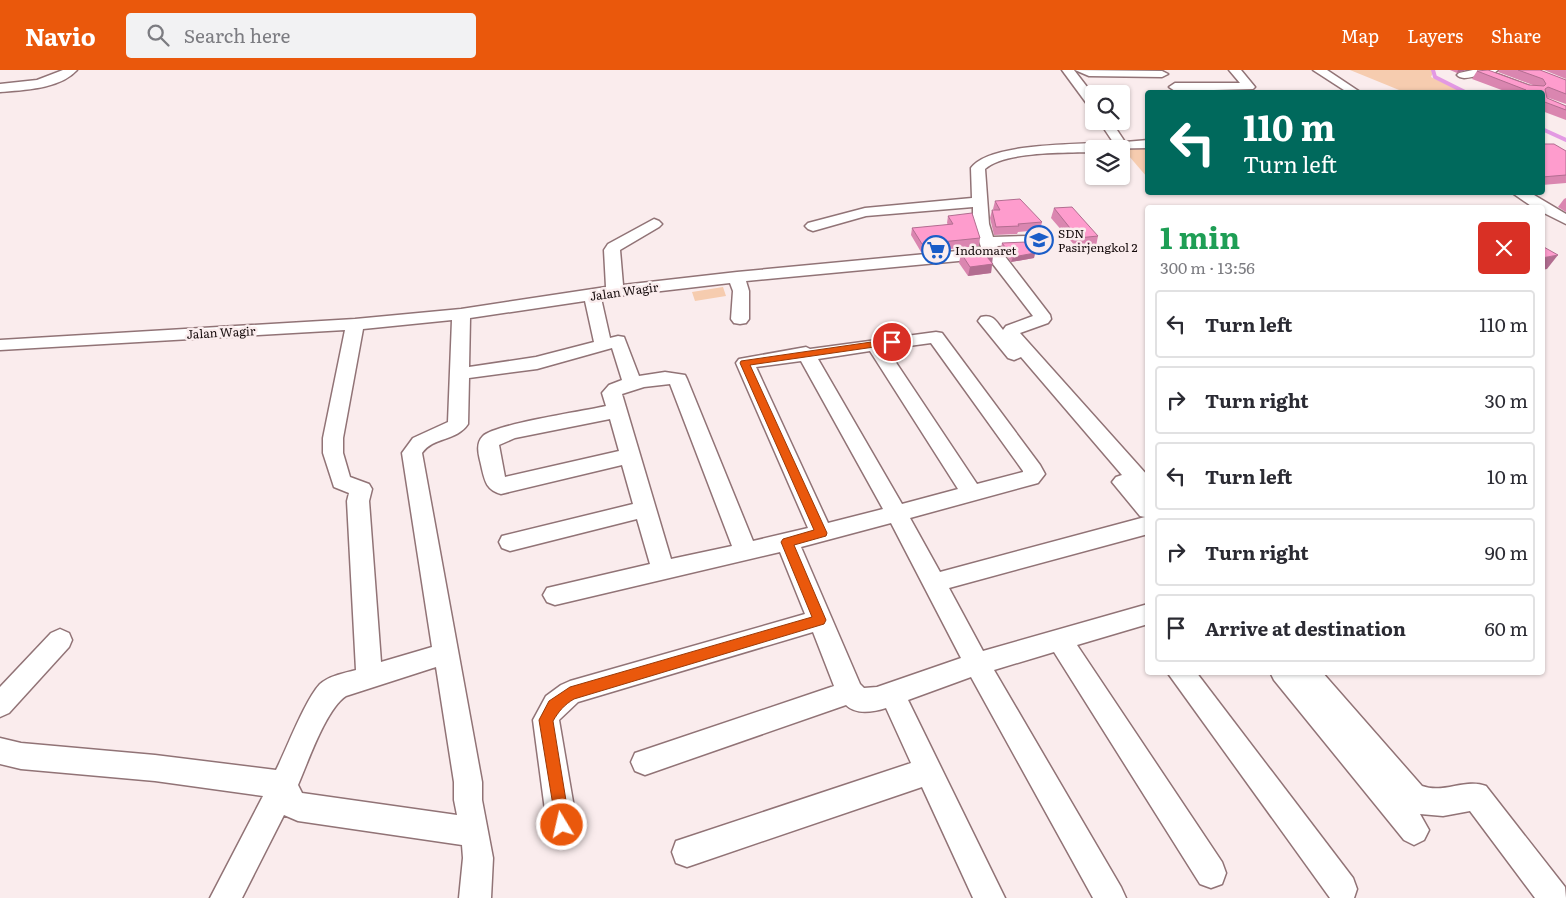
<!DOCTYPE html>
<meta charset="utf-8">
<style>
:root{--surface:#fff;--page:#f2f2f3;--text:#2b2b33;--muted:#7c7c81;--line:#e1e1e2;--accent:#ea580c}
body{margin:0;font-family:Literata,serif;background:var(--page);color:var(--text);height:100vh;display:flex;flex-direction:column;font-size:19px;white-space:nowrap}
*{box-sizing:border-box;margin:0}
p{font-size:16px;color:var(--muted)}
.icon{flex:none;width:28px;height:28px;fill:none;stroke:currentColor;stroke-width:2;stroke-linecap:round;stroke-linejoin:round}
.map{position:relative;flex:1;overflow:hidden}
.panel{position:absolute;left:1145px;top:135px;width:400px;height:470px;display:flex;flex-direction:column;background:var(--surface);border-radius:5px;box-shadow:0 1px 4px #0004}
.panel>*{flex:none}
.guide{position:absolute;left:1145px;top:20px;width:400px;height:105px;border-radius:5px;box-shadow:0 1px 4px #0004;background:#00695c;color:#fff;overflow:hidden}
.controls{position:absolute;left:1085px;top:15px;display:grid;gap:10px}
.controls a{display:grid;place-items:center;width:45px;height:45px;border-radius:5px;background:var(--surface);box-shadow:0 1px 4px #0004;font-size:25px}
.pin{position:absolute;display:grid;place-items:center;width:42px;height:42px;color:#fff;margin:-21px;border:2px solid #fff;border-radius:50%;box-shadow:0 1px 5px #0007}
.me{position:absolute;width:55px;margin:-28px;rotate:351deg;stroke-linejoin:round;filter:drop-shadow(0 0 4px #0008)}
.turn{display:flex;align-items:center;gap:18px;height:105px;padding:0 15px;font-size:22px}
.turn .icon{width:65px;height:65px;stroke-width:2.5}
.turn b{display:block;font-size:35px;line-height:42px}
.round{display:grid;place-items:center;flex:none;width:52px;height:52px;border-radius:5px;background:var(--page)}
.summary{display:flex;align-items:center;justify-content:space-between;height:85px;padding:0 15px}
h1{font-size:30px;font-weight:700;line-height:38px;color:#1e9e55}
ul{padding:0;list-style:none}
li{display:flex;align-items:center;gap:15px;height:68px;margin:0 10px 8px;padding:0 5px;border:2px solid var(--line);border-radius:5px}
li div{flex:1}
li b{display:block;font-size:19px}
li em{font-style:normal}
header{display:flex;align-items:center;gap:30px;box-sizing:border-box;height:70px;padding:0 25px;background:var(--accent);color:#fff}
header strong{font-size:24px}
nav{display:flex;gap:28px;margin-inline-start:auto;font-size:18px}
.search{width:350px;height:45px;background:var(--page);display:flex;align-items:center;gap:12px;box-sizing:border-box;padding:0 18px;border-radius:5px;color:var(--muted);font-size:19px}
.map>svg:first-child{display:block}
</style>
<header>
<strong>Navio</strong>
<div class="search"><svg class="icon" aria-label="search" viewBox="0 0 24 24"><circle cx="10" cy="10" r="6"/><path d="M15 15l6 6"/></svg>Search here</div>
<nav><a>Map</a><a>Layers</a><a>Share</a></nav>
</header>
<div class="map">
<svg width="1566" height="828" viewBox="0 0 1566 828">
<rect width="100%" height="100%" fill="#faeced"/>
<g fill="#f6ccaf">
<path d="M1350,0H1434L1431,7L1464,22H1404Z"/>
<path d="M1147,77V107L1122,78Z"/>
<path d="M723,217L726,226L695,231L692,222Z"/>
</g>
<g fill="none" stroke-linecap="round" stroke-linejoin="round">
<g stroke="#e399e3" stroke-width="4">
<path d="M1433,0L1435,7L1465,22"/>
<path d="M1542,59L1566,70"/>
</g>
<defs>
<g id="minor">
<path d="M63,0H77C60,19 24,20 0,22V14L37,10Z"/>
<path d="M1062,0H1074L1094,26V39L1090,38Z"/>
<path d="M1075,0L1162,1L1168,4L1162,7L1089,6Z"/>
<path d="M1229,0H1241L1255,17L1253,19L1175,21L1169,17L1175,13H1240Z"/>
<path d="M1313,0H1327L1360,22H1347Z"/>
<path d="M1473,0H1498L1494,3L1537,19L1539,22C1519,25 1502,12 1483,6C1474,4 1464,12 1457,5L1459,3Z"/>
<path d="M1099,51H1111L1125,72L1148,70V78L1094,79V82C1066,83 1005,81 985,99L989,154L993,167L1028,166L1033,168L1036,171L1033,174L997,176L1050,245L1051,249L1048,253L1020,263L1148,406V464L949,518L983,581L1148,534V554L1077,575L1222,792L1226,803L1222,814L1211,818L1200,814L1054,582L994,600L1121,817L1126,828H1093L971,607L908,630L1005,828H973L922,717L687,797L676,793L672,782L676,771L911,693L886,638C873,642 856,645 846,635L645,705L635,701L631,692L635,683L834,616L813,562L578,632L559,650L577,755L572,765L562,770L552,765L547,755L533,650L546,626L561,615L570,611L805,544L780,482L555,535L547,532L543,525L547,518L650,494L637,449L510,481L502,478L499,472L502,466L633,434L622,395L501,424C487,420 485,412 482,399C480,388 474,375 483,366C495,354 585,341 606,336L602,323L609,315L622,310L612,278L537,299L469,308L468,354C457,371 433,367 422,383L482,712V730L493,788L491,828H459L463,788L462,775L298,751L284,745L242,828H210L263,726L155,711L21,699L0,694V668L21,673L155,685L276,700C287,678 305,630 320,614C329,606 344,603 356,600L347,431L349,423L334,417L323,383V368L345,260L0,280V270L355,249L461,239L606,217L604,180L608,174L654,149L659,151L662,154L659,157L620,180L623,215L737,202L968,180L981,177L973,154V137L866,146L813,161L808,159L805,156L808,153L865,138L972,128L971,98C990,72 1080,75 1113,72ZM986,185L1033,246L1006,256L1003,260C996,251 993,244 981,247L978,251L1008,288L1014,290L1021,287L1122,405L1116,407L1112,412L1140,446L1145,447L940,502L910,448L1038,413L1045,404L1040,395L942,263L936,262L810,279L806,277L739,289L736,293L808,458L753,471L687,309L685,305L665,302L639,306L624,267L618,266L610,268L601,228L730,213L733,221L731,249L734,253L740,254L746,253L749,249V221L746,211L969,190ZM585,231L594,272L536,287L469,297L470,248ZM452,250L448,352L413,368L402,383L432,577L381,592L369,431L372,419L369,414L350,407L343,383V368L363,259ZM931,273L1023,401V402L977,414L887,279ZM870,281L958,419L902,434L818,289ZM801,291L883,439L828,453L756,297ZM670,314L732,476L671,489L622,324L644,317ZM610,349L619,381L505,407L499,375L515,368ZM891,453L961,588L877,617L864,618L860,614L801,477ZM436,597L454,712V730L457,745L302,723L298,715C308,692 326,639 346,626Z"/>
<path d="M1511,122H1529L1566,144V154L1542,142V138H1534Z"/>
<path d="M60,559L69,563L72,570L69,577L9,643L0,647V617L51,563Z"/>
<path d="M1167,602H1196L1353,808L1357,819L1354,828H1330Z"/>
<path d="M1270,602H1322L1422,716C1444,724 1465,708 1486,716L1565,817L1566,828H1535L1470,741L1443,746L1420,744L1429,760L1424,770L1414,775L1404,770L1274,610Z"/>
</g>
</defs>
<use href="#minor" stroke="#917376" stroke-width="3"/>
<use href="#minor" fill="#fff" fill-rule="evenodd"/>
</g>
<g fill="#da86b0">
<path d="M1450,0H1466L1457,3Z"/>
<path d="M1499,0H1540L1566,10V34L1546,27L1547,28L1566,36V50L1542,41V22H1507L1472,9L1477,1L1529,15H1533L1498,2Z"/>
<path d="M1544,0H1566V9Z"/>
<path d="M1542,74L1566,81V113L1542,115Z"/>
<path d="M1566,128V142L1558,137L1564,129Z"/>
<path d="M995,131L1042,152L1040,160L1018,162L1017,164L994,165L990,148L992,140H994L993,139Z"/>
<path d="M1054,138L1098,166L1096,176L1076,177L1051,148Z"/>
<path d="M948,146L980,168L979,176L921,182L911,165L912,158L948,155L947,153Z"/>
<path d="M1002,173L1035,183L1034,188L1011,192L1001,178Z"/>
<path d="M961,183L992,193L991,203L968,206L959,193Z"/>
</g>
<g fill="#b26d90">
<path d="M1458,0H1466L1457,3Z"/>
<path d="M1035,183L1034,188L1011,192L1013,187Z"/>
<path d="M1558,185L1547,199L1542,200V188Z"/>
<path d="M993,186L991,203L968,206L970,197L987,187Z"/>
</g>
<g fill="#fe9ccd" stroke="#b26d90">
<path d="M1488,0L1529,15L1544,16L1546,14L1543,9L1518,0H1540L1566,10V24L1548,17L1545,19L1547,28L1566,36V40L1542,31V22H1519L1526,20L1477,1Z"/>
<path d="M1542,74H1554L1566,81V105L1542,107Z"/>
<path d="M1020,129L1042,152L1018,154L1019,156L996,157L992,140H1000L995,131Z"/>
<path d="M1072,137L1098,166L1078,168L1054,138Z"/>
<path d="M972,143L980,168L922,174L912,158L953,154L948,146Z"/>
<path d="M1027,172L1035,183L1013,187L1002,173Z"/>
<path d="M1542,176L1558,185L1542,188Z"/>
<path d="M987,178L993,186L987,187L993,194L970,197L961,183Z"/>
</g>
<path fill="#ea580c" stroke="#983908" d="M892,269L895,270V274L750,295L827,463L826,466L794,475L826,550L824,554L574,629C564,635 559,641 553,651L570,755L568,760L562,763L557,760L539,650L549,631L570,617L812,547L781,472L783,469L814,460L740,293L741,291Z"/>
<defs>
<symbol id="school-ring" viewBox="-11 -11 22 22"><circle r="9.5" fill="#faeced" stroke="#1a5dc8" stroke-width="1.5"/><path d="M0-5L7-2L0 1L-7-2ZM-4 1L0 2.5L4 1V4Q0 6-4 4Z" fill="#1a5dc8"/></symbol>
<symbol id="supermarket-ring" viewBox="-11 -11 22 22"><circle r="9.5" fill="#faeced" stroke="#1a5dc8" stroke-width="1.5"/><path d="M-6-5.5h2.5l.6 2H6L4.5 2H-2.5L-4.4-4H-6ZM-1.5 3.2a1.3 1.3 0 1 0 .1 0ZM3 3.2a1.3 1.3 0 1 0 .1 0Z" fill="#1a5dc8"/></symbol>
</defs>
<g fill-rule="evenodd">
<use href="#school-ring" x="1023" y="154" width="32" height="32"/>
<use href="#supermarket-ring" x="920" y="164" width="32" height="32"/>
</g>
<g text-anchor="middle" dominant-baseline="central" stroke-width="5" stroke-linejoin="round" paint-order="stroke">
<g font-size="12" fill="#160b0c" stroke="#faeced" text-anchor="start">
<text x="1058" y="163">SDN<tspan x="1058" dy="14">Pasirjengkol 2</tspan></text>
<text x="955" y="180">Indomaret</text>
</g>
<g font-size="12" fill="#160b0c" stroke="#faeced">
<text transform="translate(624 221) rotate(-8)">Jalan Wagir</text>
<text transform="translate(221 262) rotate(-3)">Jalan Wagir</text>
</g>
</g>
</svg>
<div class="controls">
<a><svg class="icon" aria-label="search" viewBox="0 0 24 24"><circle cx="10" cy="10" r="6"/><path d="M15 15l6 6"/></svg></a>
<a><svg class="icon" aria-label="layers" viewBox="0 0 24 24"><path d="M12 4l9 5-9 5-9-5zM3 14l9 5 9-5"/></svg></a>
</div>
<div class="pin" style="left:892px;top:272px;background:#d93025"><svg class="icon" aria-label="arrive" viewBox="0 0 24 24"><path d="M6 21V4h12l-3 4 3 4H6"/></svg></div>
<svg class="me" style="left:562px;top:755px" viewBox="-20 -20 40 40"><circle r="17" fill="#ea580c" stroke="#fff" stroke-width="3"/><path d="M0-11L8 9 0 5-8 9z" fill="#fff"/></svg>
<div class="guide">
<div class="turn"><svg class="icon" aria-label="left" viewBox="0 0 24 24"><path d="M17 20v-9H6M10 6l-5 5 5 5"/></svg><div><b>110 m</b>Turn left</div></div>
</div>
<section class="panel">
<div class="summary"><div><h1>1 min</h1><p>300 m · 13:56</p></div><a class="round" style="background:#d93025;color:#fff"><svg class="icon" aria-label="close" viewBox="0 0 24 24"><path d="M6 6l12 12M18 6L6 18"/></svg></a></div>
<ul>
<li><svg class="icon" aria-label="left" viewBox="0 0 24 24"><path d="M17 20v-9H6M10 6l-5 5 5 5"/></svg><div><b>Turn left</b></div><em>110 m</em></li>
<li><svg class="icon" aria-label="right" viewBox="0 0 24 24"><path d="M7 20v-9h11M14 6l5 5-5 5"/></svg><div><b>Turn right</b></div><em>30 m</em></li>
<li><svg class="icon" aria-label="left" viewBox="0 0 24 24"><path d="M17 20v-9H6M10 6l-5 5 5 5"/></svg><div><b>Turn left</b></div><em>10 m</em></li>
<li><svg class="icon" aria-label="right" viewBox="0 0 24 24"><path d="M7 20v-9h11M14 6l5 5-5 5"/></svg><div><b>Turn right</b></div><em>90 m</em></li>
<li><svg class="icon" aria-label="arrive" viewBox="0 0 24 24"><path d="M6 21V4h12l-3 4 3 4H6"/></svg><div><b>Arrive at destination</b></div><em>60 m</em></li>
</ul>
</section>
</div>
